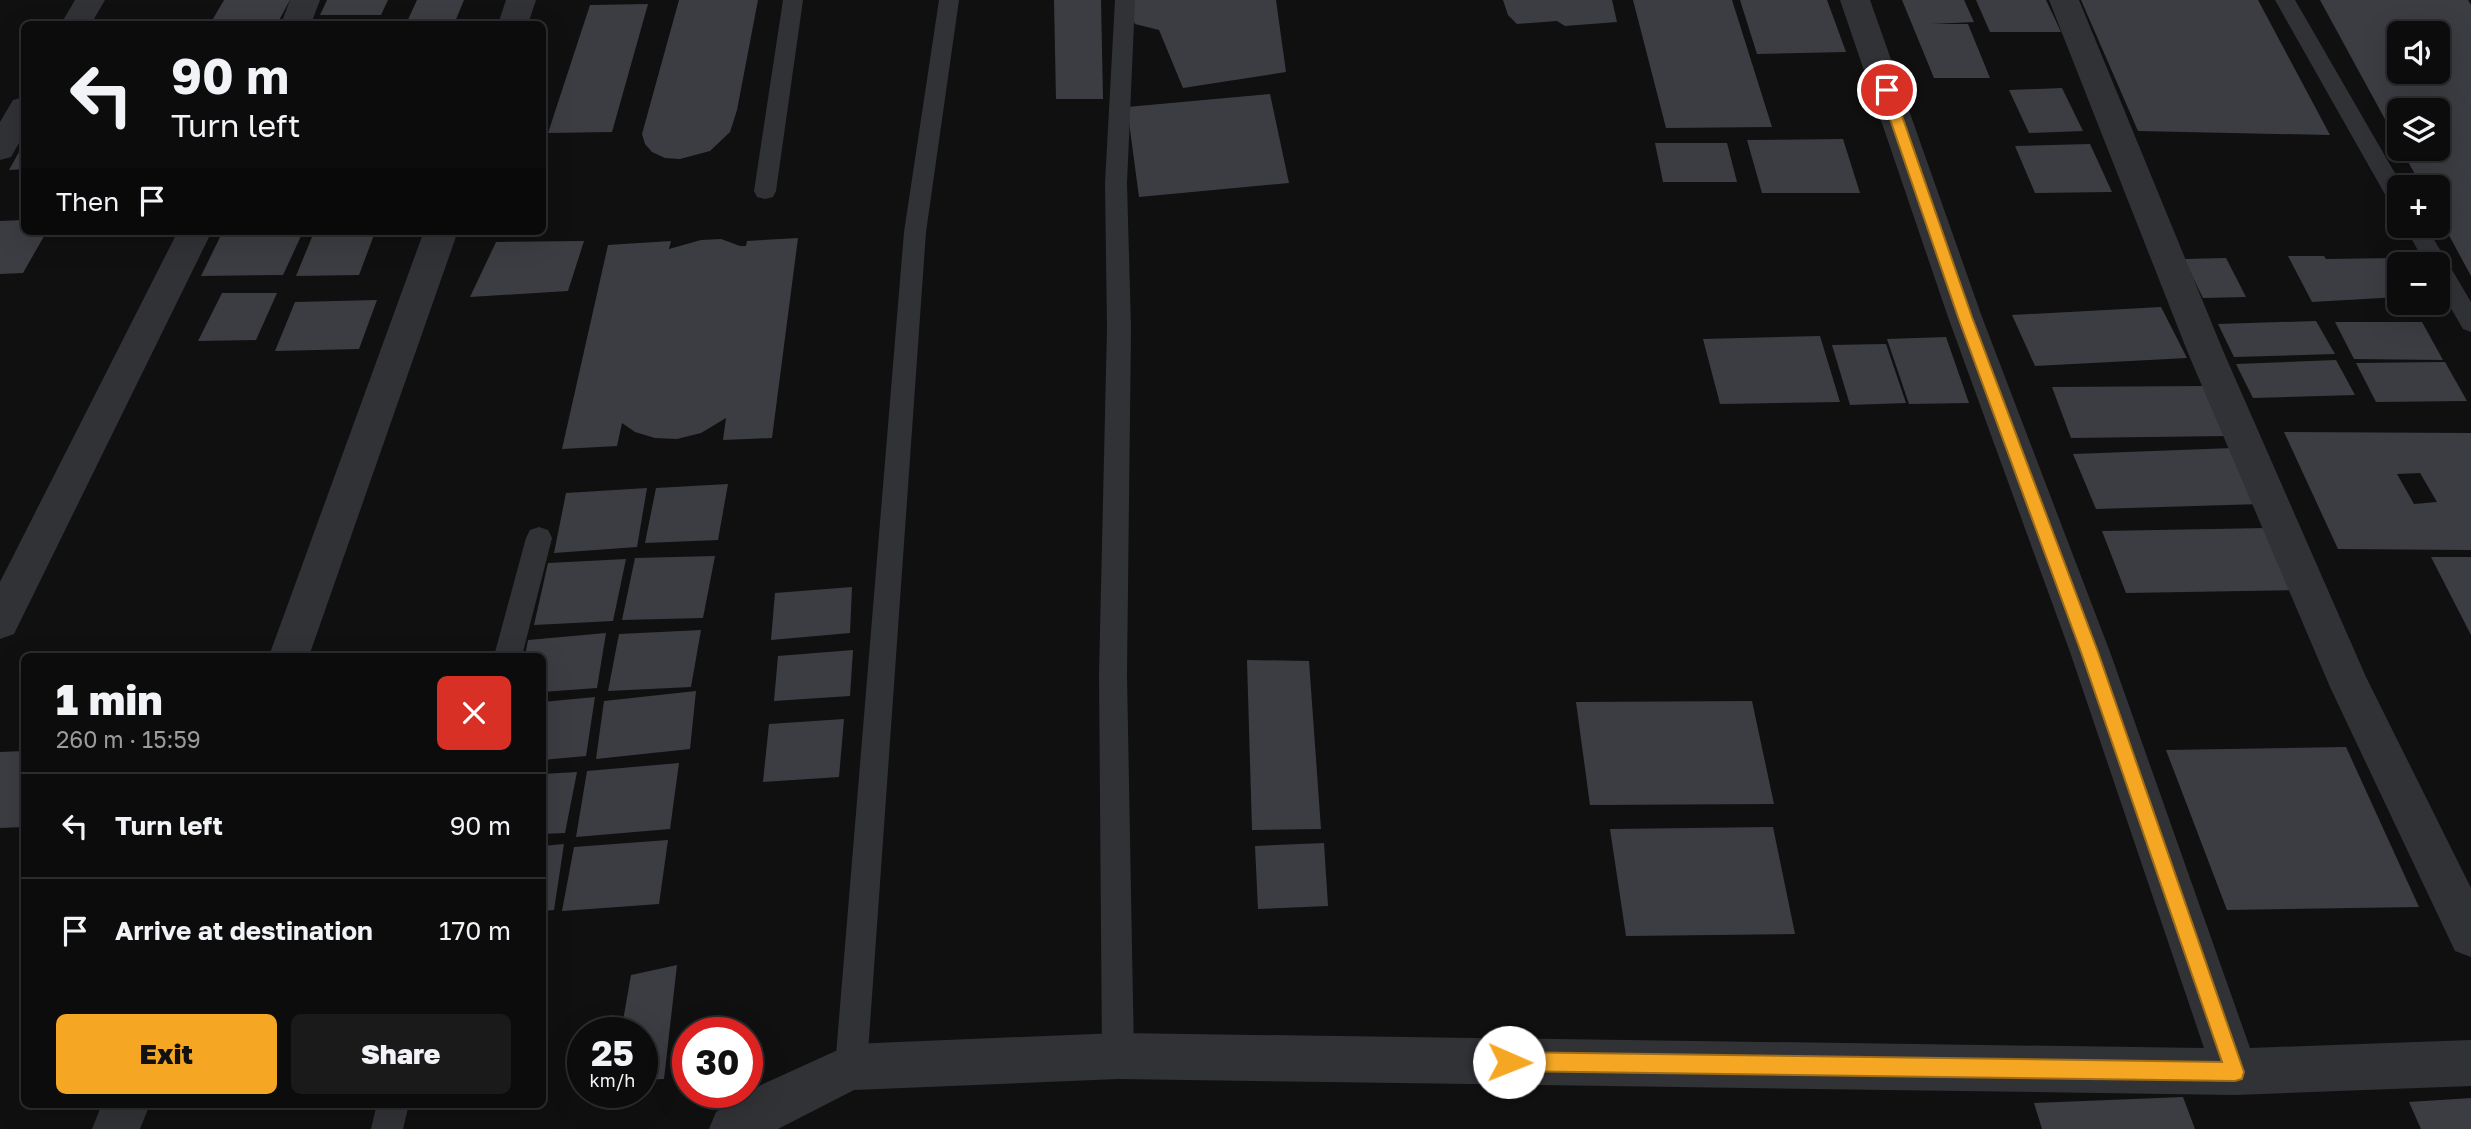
<!DOCTYPE html>
<meta charset="utf-8">
<style>
:root{--surface:#0c0c0d;--page:#1a1a1b;--text:#f1f3f6;--muted:#9a9b9d;--line:#2c2c2e;--accent:#f5a724}
body{margin:0;font-family:"Golos Text",sans-serif;background:var(--page);color:var(--text);height:100vh;display:flex;flex-direction:column;font-size:26px;white-space:nowrap}
*{box-sizing:border-box;margin:0}
p{font-size:23px;color:var(--muted)}
.icon{flex:none;width:38px;height:38px;fill:none;stroke:currentColor;stroke-width:2;stroke-linecap:round;stroke-linejoin:round}
.map{position:relative;flex:1;overflow:hidden}
.sheet{position:absolute;left:21px;top:653px;width:525px;height:455px;display:flex;flex-direction:column;background:var(--surface);border-radius:10px;box-shadow:0 7px 28px #0002,0 0 0 2px var(--line)}
.sheet>*{flex:none}
.hud{position:absolute;left:21px;top:21px;width:525px;height:214px;border-radius:10px;box-shadow:0 7px 28px #0002,0 0 0 2px var(--line);background:#0c0c0d;color:var(--text);overflow:hidden}
.tools{position:absolute;left:2387px;top:21px;display:grid;gap:14px}
.tools a{display:grid;place-items:center;width:63px;height:63px;border-radius:10px;background:var(--surface);box-shadow:0 7px 28px #0002,0 0 0 2px var(--line);font-size:35px}
.speed{position:absolute;left:567px;top:1017px;display:flex;gap:14px;font-size:35px;font-weight:700;text-align:center}
.speed>*{display:grid;place-content:center;width:91px;height:91px;border-radius:50%;background:var(--surface);box-shadow:0 7px 28px #0002,0 0 0 2px var(--line);line-height:1}
.speed small{font-size:18px;font-weight:400}
.speed .limit{border:10px solid #d22;background:#fff;color:#111}
.pin{position:absolute;display:grid;place-items:center;width:60px;height:60px;color:#fff;margin:-30px;border:4px solid #fff;border-radius:50%;box-shadow:0 2px 7px #0007}
.me{position:absolute;width:77px;margin:-38px;rotate:91deg;stroke-linejoin:round;filter:drop-shadow(0 0 5px #0008)}
.turn{display:flex;align-items:center;gap:24px;height:147px;padding:0 35px;font-size:32px}
.turn .icon{width:91px;height:91px;stroke-width:2.5}
.turn b{display:block;font-size:49px;line-height:60px}
.then{display:flex;align-items:center;height:66px;padding:0 35px;background:#0003;gap:14px;font-size:26px}
.round{display:grid;place-items:center;flex:none;width:74px;height:74px;border-radius:10px;background:var(--page)}
.summary{display:flex;align-items:center;justify-content:space-between;height:119px;padding:0 35px}
h1{font-size:42px;font-weight:800;line-height:52px}
.cta{display:flex;gap:14px;margin-top:auto;padding:14px 35px}
.cta a{flex:1;height:80px;border-radius:10px;background:var(--accent);color:#111;font-size:28px;font-weight:800;line-height:80px;text-align:center}
.cta a+a{background:var(--page);color:var(--text)}
ul{padding:0;list-style:none}
li{display:flex;align-items:center;gap:21px;height:105px;padding:0 35px;border-top:2px solid var(--line)}
li div{flex:1}
li b{display:block;font-size:26px}
li em{font-style:normal}
.map>svg:first-child{display:block}
</style>
<div class="map">
<svg width="2471" height="1129" viewBox="0 0 2471 1129">
<rect width="100%" height="100%" fill="#101011"/>
<g fill="#3c3d42" fill-rule="evenodd">
<path d="M224,0H290L277,24H210Z"/>
<path d="M327,0H388L381,15H320Z"/>
<path d="M417,0H464L454,24H406Z"/>
<path d="M679,0H758L737,110L730,132L710,151L680,159L665,158L652,152L645,144L642,134Z"/>
<path d="M1054,0H1101L1103,99H1056Z"/>
<path d="M1126,0H1276L1286,72L1183,88L1159,30L1135,24Z"/>
<path d="M1503,0H1612L1617,22L1565,26L1557,21L1517,24L1508,15Z"/>
<path d="M1633,0H1732L1772,127L1666,128Z"/>
<path d="M1740,0H1827L1846,52L1757,54Z"/>
<path d="M1902,0H1964L1974,22L1932,24H1968L1990,78H1934Z"/>
<path d="M1976,0H2046L2061,32H1990Z"/>
<path d="M2081,0H2258L2330,135L2138,131Z"/>
<path d="M2320,0H2468L2471,5V276L2438,215V187H2422L2401,149H2438V110H2399V145ZM2399,33H2438V72H2399Z"/>
<path d="M648,4L612,132L548,133L590,5Z"/>
<path d="M2062,88L2083,131L2029,133L2009,90Z"/>
<path d="M1270,94L1289,183L1139,197L1127,107Z"/>
<path d="M1843,139L1860,193H1762L1747,140Z"/>
<path d="M24,143V169L9,170Z"/>
<path d="M1655,143H1727L1737,182H1663Z"/>
<path d="M2090,144L2112,192L2035,193L2015,146Z"/>
<path d="M24,220V231H47L23,273L0,274V221Z"/>
<path d="M302,234L283,275L201,276L221,235Z"/>
<path d="M374,235L359,275L296,276L312,237Z"/>
<path d="M798,238L772,438L723,440L726,418L701,433L677,439L655,438L635,432L622,423L617,446L562,449L608,245L671,241L669,249L701,240L721,239L740,246H746L747,241Z"/>
<path d="M584,241L568,291L470,297L496,242Z"/>
<path d="M2288,256H2324L2326,259L2396,258L2399,263V297L2312,302Z"/>
<path d="M2226,258L2246,297L2203,298L2184,259Z"/>
<path d="M222,293H277L256,340L198,341Z"/>
<path d="M377,300L359,349L275,351L295,302Z"/>
<path d="M2161,307L2187,358L2035,366L2012,315Z"/>
<path d="M2316,321L2335,354L2234,357L2218,324Z"/>
<path d="M2335,322H2422L2443,360L2354,359Z"/>
<path d="M1820,336L1840,402L1720,404L1703,339Z"/>
<path d="M1946,337L1969,403L1909,404L1887,339Z"/>
<path d="M1886,344L1906,403L1850,405L1832,345Z"/>
<path d="M2336,360L2355,395L2253,398L2236,364Z"/>
<path d="M2445,362L2467,401L2376,402L2356,363Z"/>
<path d="M2204,386L2227,436L2071,438L2052,387Z"/>
<path d="M2284,432L2471,433V550L2338,549ZM2420,473L2437,502L2414,504L2397,474Z"/>
<path d="M2233,448L2260,504L2096,509L2073,454Z"/>
<path d="M728,484L718,540L645,543L656,488Z"/>
<path d="M647,488L637,547L554,553L566,493Z"/>
<path d="M2267,528L2296,590L2126,593L2102,531Z"/>
<path d="M715,556L703,618L622,620L635,558Z"/>
<path d="M2431,557H2471V635Z"/>
<path d="M626,559L613,621L534,625L548,563Z"/>
<path d="M852,587L850,633L771,640L775,593Z"/>
<path d="M701,630L691,687L608,691L619,634Z"/>
<path d="M606,633L597,688L542,692V656H525L528,640Z"/>
<path d="M853,650L850,696L774,701L778,656Z"/>
<path d="M1247,660L1309,661L1321,829L1252,830Z"/>
<path d="M696,691L690,749L596,759L604,701Z"/>
<path d="M595,697L586,756L542,760V702Z"/>
<path d="M1752,701L1774,804L1590,805L1576,702Z"/>
<path d="M844,719L839,777L763,782L769,724Z"/>
<path d="M2346,747L2419,907L2227,910L2166,750Z"/>
<path d="M24,751V827L0,828V752Z"/>
<path d="M679,763L670,829L576,837L587,771Z"/>
<path d="M577,772L565,833L542,834V774Z"/>
<path d="M1773,827L1795,934L1626,936L1610,829Z"/>
<path d="M668,840L659,904L562,911L574,847Z"/>
<path d="M1324,843L1328,906L1258,909L1255,846Z"/>
<path d="M564,844L554,910L542,911V846Z"/>
<path d="M677,965L664,1079L642,1080V1032H621L631,975Z"/>
<path d="M2183,1097L2195,1129H2042L2034,1103Z"/>
<path d="M2471,1098V1129H2421L2409,1102Z"/>
</g>
<g fill="none" stroke-linecap="round" stroke-linejoin="round">
<g fill="#313236" fill-rule="evenodd">
<path d="M783,0H803L776,191L773,197L765,199L757,197L754,191Z"/>
<path d="M939,0H959L926,232L867,1067L862,1078L851,1083L840,1078L835,1067L904,232Z"/>
<path d="M1115,0H1135L1127,183L1131,328L1127,674L1134,1056L1129,1067L1118,1072L1107,1067L1102,1056L1099,674L1107,328L1105,183Z"/>
<path d="M2275,0H2295L2403,187H2399V207L2391,205Z"/>
<path d="M2404,226H2426L2471,302V332L2463,329L2438,286V264H2426Z"/>
<path d="M539,527L548,530L552,538L522,656H494L526,538L530,530Z"/>
<path d="M377,1104H409L403,1129H371Z"/>
</g>
<g fill="#313236" fill-rule="evenodd">
<path d="M75,0H105L91,24H61Z"/>
<path d="M290,0H320L311,24H281Z"/>
<path d="M506,0H536L528,24H498Z"/>
<path d="M1840,0H1870L1982,317L2110,652L2250,1048L2471,1040V1086L2235,1095L1118,1079L854,1090L778,1129H709L716,1112L763,1084L851,1044L1118,1033L2204,1048L2070,652L1948,317Z"/>
<path d="M2049,0H2079L2224,353L2366,677L2471,888V957L2455,951L2330,687L2188,353Z"/>
<path d="M24,97V134L11,157L0,160V122L13,100Z"/>
<path d="M178,231H212L14,634L0,639V582Z"/>
<path d="M424,231H458L309,656H269Z"/>
<path d="M102,1104H150L140,1129H92Z"/>
</g>
</g>
<path fill="#f5a724" stroke="#9f6d17" stroke-width="2" d="M1887,85L1893,90L1972,317L2098,652L2244,1072L2242,1079L2235,1081L1509,1071L1502,1068L1499,1062L1502,1055L1509,1052L2222,1062L2081,652L1958,317L1880,90Z"/>
</svg>
<div class="tools">
<a><svg class="icon" aria-label="sound" viewBox="0 0 24 24"><path d="M4 9h4l5-4v14l-5-4H4zM17 9q2 3 0 6"/></svg></a>
<a><svg class="icon" aria-label="layers" viewBox="0 0 24 24"><path d="M12 4l9 5-9 5-9-5zM3 14l9 5 9-5"/></svg></a>
<a>+</a>
<a>−</a>
</div>
<div class="speed"><div>25<small>km/h</small></div><div class="limit">30</div></div>
<div class="pin" style="left:1887px;top:90px;background:#d93025"><svg class="icon" aria-label="arrive" viewBox="0 0 24 24"><path d="M6 21V4h12l-3 4 3 4H6"/></svg></div>
<svg class="me" style="left:1509px;top:1062px" viewBox="-20 -20 40 40"><circle r="19" fill="#fff"/><path d="M0-13L10 11 0 6-10 11z" fill="#f5a724"/></svg>
<div class="hud">
<div class="turn"><svg class="icon" aria-label="left" viewBox="0 0 24 24"><path d="M17 20v-9H6M10 6l-5 5 5 5"/></svg><div><b>90 m</b>Turn left</div></div>
<div class="then">Then<svg class="icon" aria-label="arrive" viewBox="0 0 24 24"><path d="M6 21V4h12l-3 4 3 4H6"/></svg></div>
</div>
<section class="sheet">
<div class="summary"><div><h1>1 min</h1><p>260 m · 15:59</p></div><a class="round" style="background:#d93025;color:#fff"><svg class="icon" aria-label="close" viewBox="0 0 24 24"><path d="M6 6l12 12M18 6L6 18"/></svg></a></div>
<ul>
<li><svg class="icon" aria-label="left" viewBox="0 0 24 24"><path d="M17 20v-9H6M10 6l-5 5 5 5"/></svg><div><b>Turn left</b></div><em>90 m</em></li>
<li><svg class="icon" aria-label="arrive" viewBox="0 0 24 24"><path d="M6 21V4h12l-3 4 3 4H6"/></svg><div><b>Arrive at destination</b></div><em>170 m</em></li>
</ul>
<div class="cta"><a>Exit</a><a>Share</a></div>
</section>
</div>
